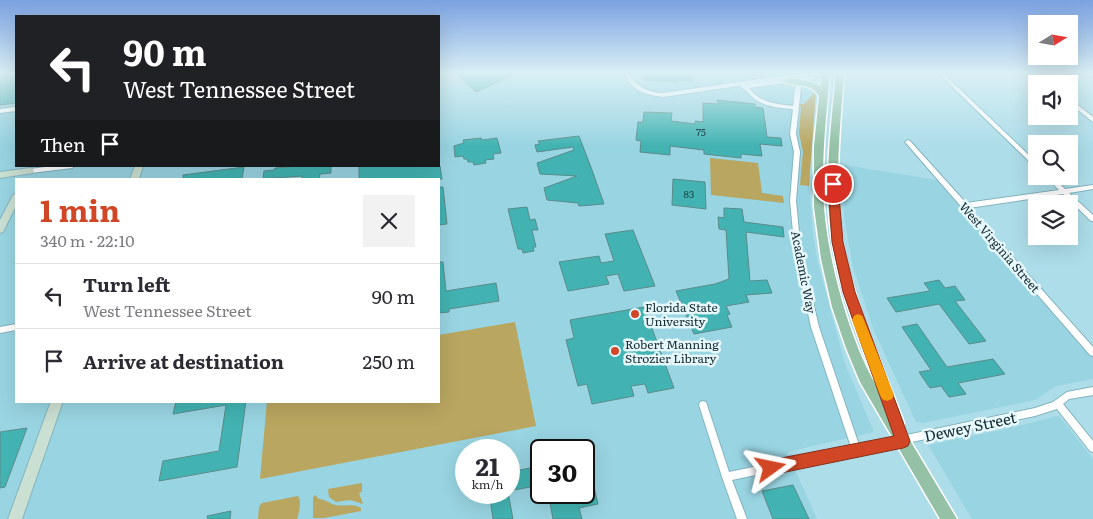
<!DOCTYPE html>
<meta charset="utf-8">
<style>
:root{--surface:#fff;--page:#f2f2f3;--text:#2b2b33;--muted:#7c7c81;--line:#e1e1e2;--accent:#d14725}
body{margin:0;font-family:Literata,serif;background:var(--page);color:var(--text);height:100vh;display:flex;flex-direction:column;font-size:19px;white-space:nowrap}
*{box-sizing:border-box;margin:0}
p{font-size:16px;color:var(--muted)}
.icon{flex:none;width:28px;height:28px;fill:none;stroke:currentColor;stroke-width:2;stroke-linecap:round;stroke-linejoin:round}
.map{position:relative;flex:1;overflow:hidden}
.drawer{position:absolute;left:15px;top:178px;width:425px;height:225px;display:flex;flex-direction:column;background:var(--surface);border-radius:0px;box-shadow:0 5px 20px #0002}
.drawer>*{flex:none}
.banner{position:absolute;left:15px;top:15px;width:425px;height:152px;border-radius:0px;box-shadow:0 5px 20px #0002;background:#202124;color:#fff;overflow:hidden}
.needle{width:32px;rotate:79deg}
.fabs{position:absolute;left:1028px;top:15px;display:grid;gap:10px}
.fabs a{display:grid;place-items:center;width:50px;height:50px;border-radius:0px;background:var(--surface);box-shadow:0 5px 20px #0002;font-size:25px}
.speed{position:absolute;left:455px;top:439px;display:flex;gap:10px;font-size:25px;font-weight:700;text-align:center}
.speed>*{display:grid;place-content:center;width:65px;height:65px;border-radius:50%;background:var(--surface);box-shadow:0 5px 20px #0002;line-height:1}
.speed small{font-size:12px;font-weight:400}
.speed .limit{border:2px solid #111;border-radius:8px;background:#fff;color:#111}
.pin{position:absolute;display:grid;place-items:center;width:42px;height:42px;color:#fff;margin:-21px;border:2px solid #fff;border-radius:50%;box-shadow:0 1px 5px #0007}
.me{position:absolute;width:55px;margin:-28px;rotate:78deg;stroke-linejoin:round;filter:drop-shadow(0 0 4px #0008)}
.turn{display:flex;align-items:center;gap:18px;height:105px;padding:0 25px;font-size:22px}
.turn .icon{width:65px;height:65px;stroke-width:2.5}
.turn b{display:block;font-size:35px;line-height:42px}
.then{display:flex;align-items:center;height:48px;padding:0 25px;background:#0003;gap:10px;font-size:19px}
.round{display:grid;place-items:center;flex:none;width:52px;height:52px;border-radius:0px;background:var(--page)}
.headline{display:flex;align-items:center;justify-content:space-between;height:85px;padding:0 25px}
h1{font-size:30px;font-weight:700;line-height:38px;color:var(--accent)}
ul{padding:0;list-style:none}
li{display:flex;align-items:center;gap:15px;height:65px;padding:0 25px;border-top:1px solid var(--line)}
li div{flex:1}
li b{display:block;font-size:19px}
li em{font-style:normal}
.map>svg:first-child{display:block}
</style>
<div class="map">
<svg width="1093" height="519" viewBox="0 0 1093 519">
<rect width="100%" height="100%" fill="#addde9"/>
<g fill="#99d4e2" fill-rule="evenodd">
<path d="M0,73H16V166H439V73H816V91L809,180L813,234L818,263L845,364L874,432L787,452L817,519H0ZM16,179H439V401H16ZM466,450H509V492H466ZM541,450H584V492H541Z"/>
<path d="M844,165L937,180L1093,358V379L1056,386L1035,400L923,423L916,422L874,331L853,267L844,217Z"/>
<path d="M1057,416L1060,417L1093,459V519H972L928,445L1019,426Z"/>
</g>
<g fill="#b9a660">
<path d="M816,91L809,186L800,185L803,152L799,133L801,108L799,104H804Z"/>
<path d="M710,158L758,163L762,193L783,196L784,203L711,195Z"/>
<path d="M515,322L536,426L260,479L267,401H439V335Z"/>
<path d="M362,483V492L359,493L363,504L350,500L336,502L329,497L328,489Z"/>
<path d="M315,495L319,499C326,500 329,503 335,505C344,507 352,503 361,508V511L324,518H313V497Z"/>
<path d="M298,496C302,502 299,512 297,519H258L259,507L262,503Z"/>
</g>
<g fill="#42b3b2" stroke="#5a8b8a">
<path d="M0,73H16V103L0,105Z"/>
<path d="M455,73H518L476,92Z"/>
<path d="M644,73H692V81L677,80V82L644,80Z"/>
<path d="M717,100L755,104V107L763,108L767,137L781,138L782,146L760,144L762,156L741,154V158L704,154V150L670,146V155L640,152L641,141L636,140L638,122H643L644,112L672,113L671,121L695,124V121L703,122V103L718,104Z"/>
<path d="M579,136L592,170L604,204L579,206L578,203L547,200L544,188L577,176L540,174L537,163L574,150L573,147L537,152L535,145L540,144L538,141Z"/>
<path d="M481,138L482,140L497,138L501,153L493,154L494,159L485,160L486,163L474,165L473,162H468L467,159H464L463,156L455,157L454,146L464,143L463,140Z"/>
<path d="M298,166H331V173L320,174L319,179H302V176L263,179L264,171L274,170L275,168Z"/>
<path d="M359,166H440L442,179H359Z"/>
<path d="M244,167L242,179H183V175Z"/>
<path d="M673,179L705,182L706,209L672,205Z"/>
<path d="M439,187H443L447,224L439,225Z"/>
<path d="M527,207L530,220L535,219L538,230H532L536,247H533L534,251L523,253L522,249H518L508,209Z"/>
<path d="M724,208L742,209L744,222L783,227L784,237L746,232L750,281L767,280L772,293L746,295L749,302L726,306L730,314L727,315L732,327L694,334L676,291L715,284L729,279L726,230L719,229L718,217L724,218Z"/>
<path d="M633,230L655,286L624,291L618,274L606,276L609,284L568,291L559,262L599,256L601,263L614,261L605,234Z"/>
<path d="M439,262H443L446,291L496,283L499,301L449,309V312L439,313Z"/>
<path d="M939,280L945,288L955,286L965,300L955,301L986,341L969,344L939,304L896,312L887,298L930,291L924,283Z"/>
<path d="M644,307L674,388L648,393L645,384L631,386L634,396L592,404L587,384L578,386L566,340L574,338L570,320Z"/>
<path d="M917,324L947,367L993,359L1005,374L958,383L966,394L949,397L941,386L930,388L919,372L931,370L902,327Z"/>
<path d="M176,401H226V403V401H246L237,467L159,481L163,461L219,451L226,405L173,414Z"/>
<path d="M27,428L5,487L0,488V432Z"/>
<path d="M541,466V485L509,491V472Z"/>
<path d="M593,483L598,504L579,508L582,519H553L548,492H584V485Z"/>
<path d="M793,485L809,519H773L762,491Z"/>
<path d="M489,492H508L513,519H493Z"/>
<path d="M231,511L230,519H208L207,516Z"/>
</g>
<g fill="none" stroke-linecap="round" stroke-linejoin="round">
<defs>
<g id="street">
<path d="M624,73H629C636,87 648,92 663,93L801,73H828L826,75L801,77L663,97C645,95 631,90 624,73Z"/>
<path d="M938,73H943L1036,162V167L1034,166Z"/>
<path d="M1033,73H1038L1050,84H1045Z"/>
<path d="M814,76L817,78L816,79L749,88C760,103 777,104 793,106L795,87L798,85L801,87L796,134L800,152L796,201L801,253L819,327L859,445L1035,408L1053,402L1067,392L1093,387V395L1069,399L1063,404L1093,441V452L1090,451L1057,409L1035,416L732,480L747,519H737L722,477L699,405L700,402L703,401L706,402L707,405L729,472L851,447L811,327L795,253L790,201L794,152L790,134L793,109C781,108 767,107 756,100C750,96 746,89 740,87L743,85Z"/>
<path d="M1069,98L1093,117V122L1069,103Z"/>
<path d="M16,107V111L0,113V109Z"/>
<path d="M908,140L910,141L966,203L1059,190L1045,176H1052L1065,189L1093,185V189L1069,193L1093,215V221H1091L1063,194L969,208L1093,347V356L1090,355L906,143L905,142Z"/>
<path d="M53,166H75L72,168L30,173L27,171L30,169Z"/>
<path d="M16,324V330L0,333V327Z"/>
</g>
<g id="secondary">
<path d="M828,73H843L826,78L822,76Z"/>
<path d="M135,166H143L139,179H130Z"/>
<path d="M30,168L33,169L34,171L33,173L0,178V172Z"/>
<path d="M16,194V206L3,232L0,233V220L13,195Z"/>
<path d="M51,401H63L22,519H8Z"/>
</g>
<path id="primary" d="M822,73H830C826,117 821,162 824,207C828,260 849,339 876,385C859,338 839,290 832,240C823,185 831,128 836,73H844C840,128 834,185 842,240C853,303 882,363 904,423L902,427L957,519H940L860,382L846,348L832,307L821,259L814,207V146L819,96C808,80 794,89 783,81C792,75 811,81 820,86Z"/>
</defs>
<use href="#street" stroke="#84b4bf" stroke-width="2"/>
<use href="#secondary" stroke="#84b4bf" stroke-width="2"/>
<use href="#primary" stroke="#fff" stroke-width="3"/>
<use href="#street" fill="#fff" fill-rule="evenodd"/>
<use href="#secondary" fill="#cae0d2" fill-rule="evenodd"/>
<use href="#primary" fill="#95c2a6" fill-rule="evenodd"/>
</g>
<linearGradient id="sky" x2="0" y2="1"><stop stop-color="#7aa1e1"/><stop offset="0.5" stop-color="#daf0f5"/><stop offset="1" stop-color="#daf0f5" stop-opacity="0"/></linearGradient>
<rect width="1093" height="146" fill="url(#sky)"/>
<path fill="#d14725" stroke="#882e18" d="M833,181L838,184L843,242L855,292L910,441L908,446L903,448L771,475L766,473L764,468L766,462L771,460L894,436L843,292L832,242L828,184Z"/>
<path fill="#f59e0b" d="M858,314L862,316L864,320L894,395L892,399L887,401L882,399L880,395L852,320L854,316Z"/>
<g fill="#d14725" stroke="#e6f9fe" stroke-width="2">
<circle cx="635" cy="314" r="5"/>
<circle cx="615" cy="351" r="5"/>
</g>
<g text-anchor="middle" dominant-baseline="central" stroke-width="5" stroke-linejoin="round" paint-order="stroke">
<g font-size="10" fill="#204b4e">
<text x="701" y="131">75</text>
<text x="689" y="193">83</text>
</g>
<g font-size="12" fill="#15282d" stroke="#e6f9fe">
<text transform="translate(1000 247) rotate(49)">West Virginia Street</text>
<text transform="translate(804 272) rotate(79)">Academic Way</text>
</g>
<g font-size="12" fill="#15282d" stroke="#e6f9fe" text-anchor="start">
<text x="645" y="307">Florida State<tspan x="645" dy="14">University</tspan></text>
<text x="625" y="344">Robert Manning<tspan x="625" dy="14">Strozier Library</tspan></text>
</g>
<g font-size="15" fill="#15282d" stroke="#e6f9fe">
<text transform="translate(970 426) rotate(-12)">Dewey Street</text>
</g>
</g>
</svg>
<div class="fabs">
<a><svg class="needle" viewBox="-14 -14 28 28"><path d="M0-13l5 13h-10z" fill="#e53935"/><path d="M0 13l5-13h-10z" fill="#7c7c81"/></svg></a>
<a><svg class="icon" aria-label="sound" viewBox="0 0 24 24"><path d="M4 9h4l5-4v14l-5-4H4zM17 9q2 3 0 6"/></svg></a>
<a><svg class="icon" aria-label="search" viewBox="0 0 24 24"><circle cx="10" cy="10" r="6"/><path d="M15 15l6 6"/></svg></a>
<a><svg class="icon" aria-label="layers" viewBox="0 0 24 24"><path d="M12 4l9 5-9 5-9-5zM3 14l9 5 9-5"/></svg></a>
</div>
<div class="speed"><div>21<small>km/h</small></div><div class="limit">30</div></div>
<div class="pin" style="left:833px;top:184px;background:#d93025"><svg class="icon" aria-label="arrive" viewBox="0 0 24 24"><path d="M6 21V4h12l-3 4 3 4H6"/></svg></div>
<svg class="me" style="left:771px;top:468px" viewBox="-20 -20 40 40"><path d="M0-17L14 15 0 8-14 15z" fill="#d14725" stroke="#fff" stroke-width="4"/></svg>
<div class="banner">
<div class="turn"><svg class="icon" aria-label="left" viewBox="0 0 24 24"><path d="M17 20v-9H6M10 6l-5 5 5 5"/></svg><div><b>90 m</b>West Tennessee Street</div></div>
<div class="then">Then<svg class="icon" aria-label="arrive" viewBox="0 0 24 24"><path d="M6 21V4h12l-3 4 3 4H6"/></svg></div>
</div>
<section class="drawer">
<div class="headline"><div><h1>1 min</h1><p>340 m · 22:10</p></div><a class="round"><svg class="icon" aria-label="close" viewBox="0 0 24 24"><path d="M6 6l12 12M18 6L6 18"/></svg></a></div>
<ul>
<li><svg class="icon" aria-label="left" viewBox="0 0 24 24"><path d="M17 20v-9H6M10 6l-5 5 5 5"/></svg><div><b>Turn left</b><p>West Tennessee Street</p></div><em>90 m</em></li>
<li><svg class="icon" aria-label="arrive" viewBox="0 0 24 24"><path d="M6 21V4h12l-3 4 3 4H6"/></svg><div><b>Arrive at destination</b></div><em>250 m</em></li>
</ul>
</section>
</div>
